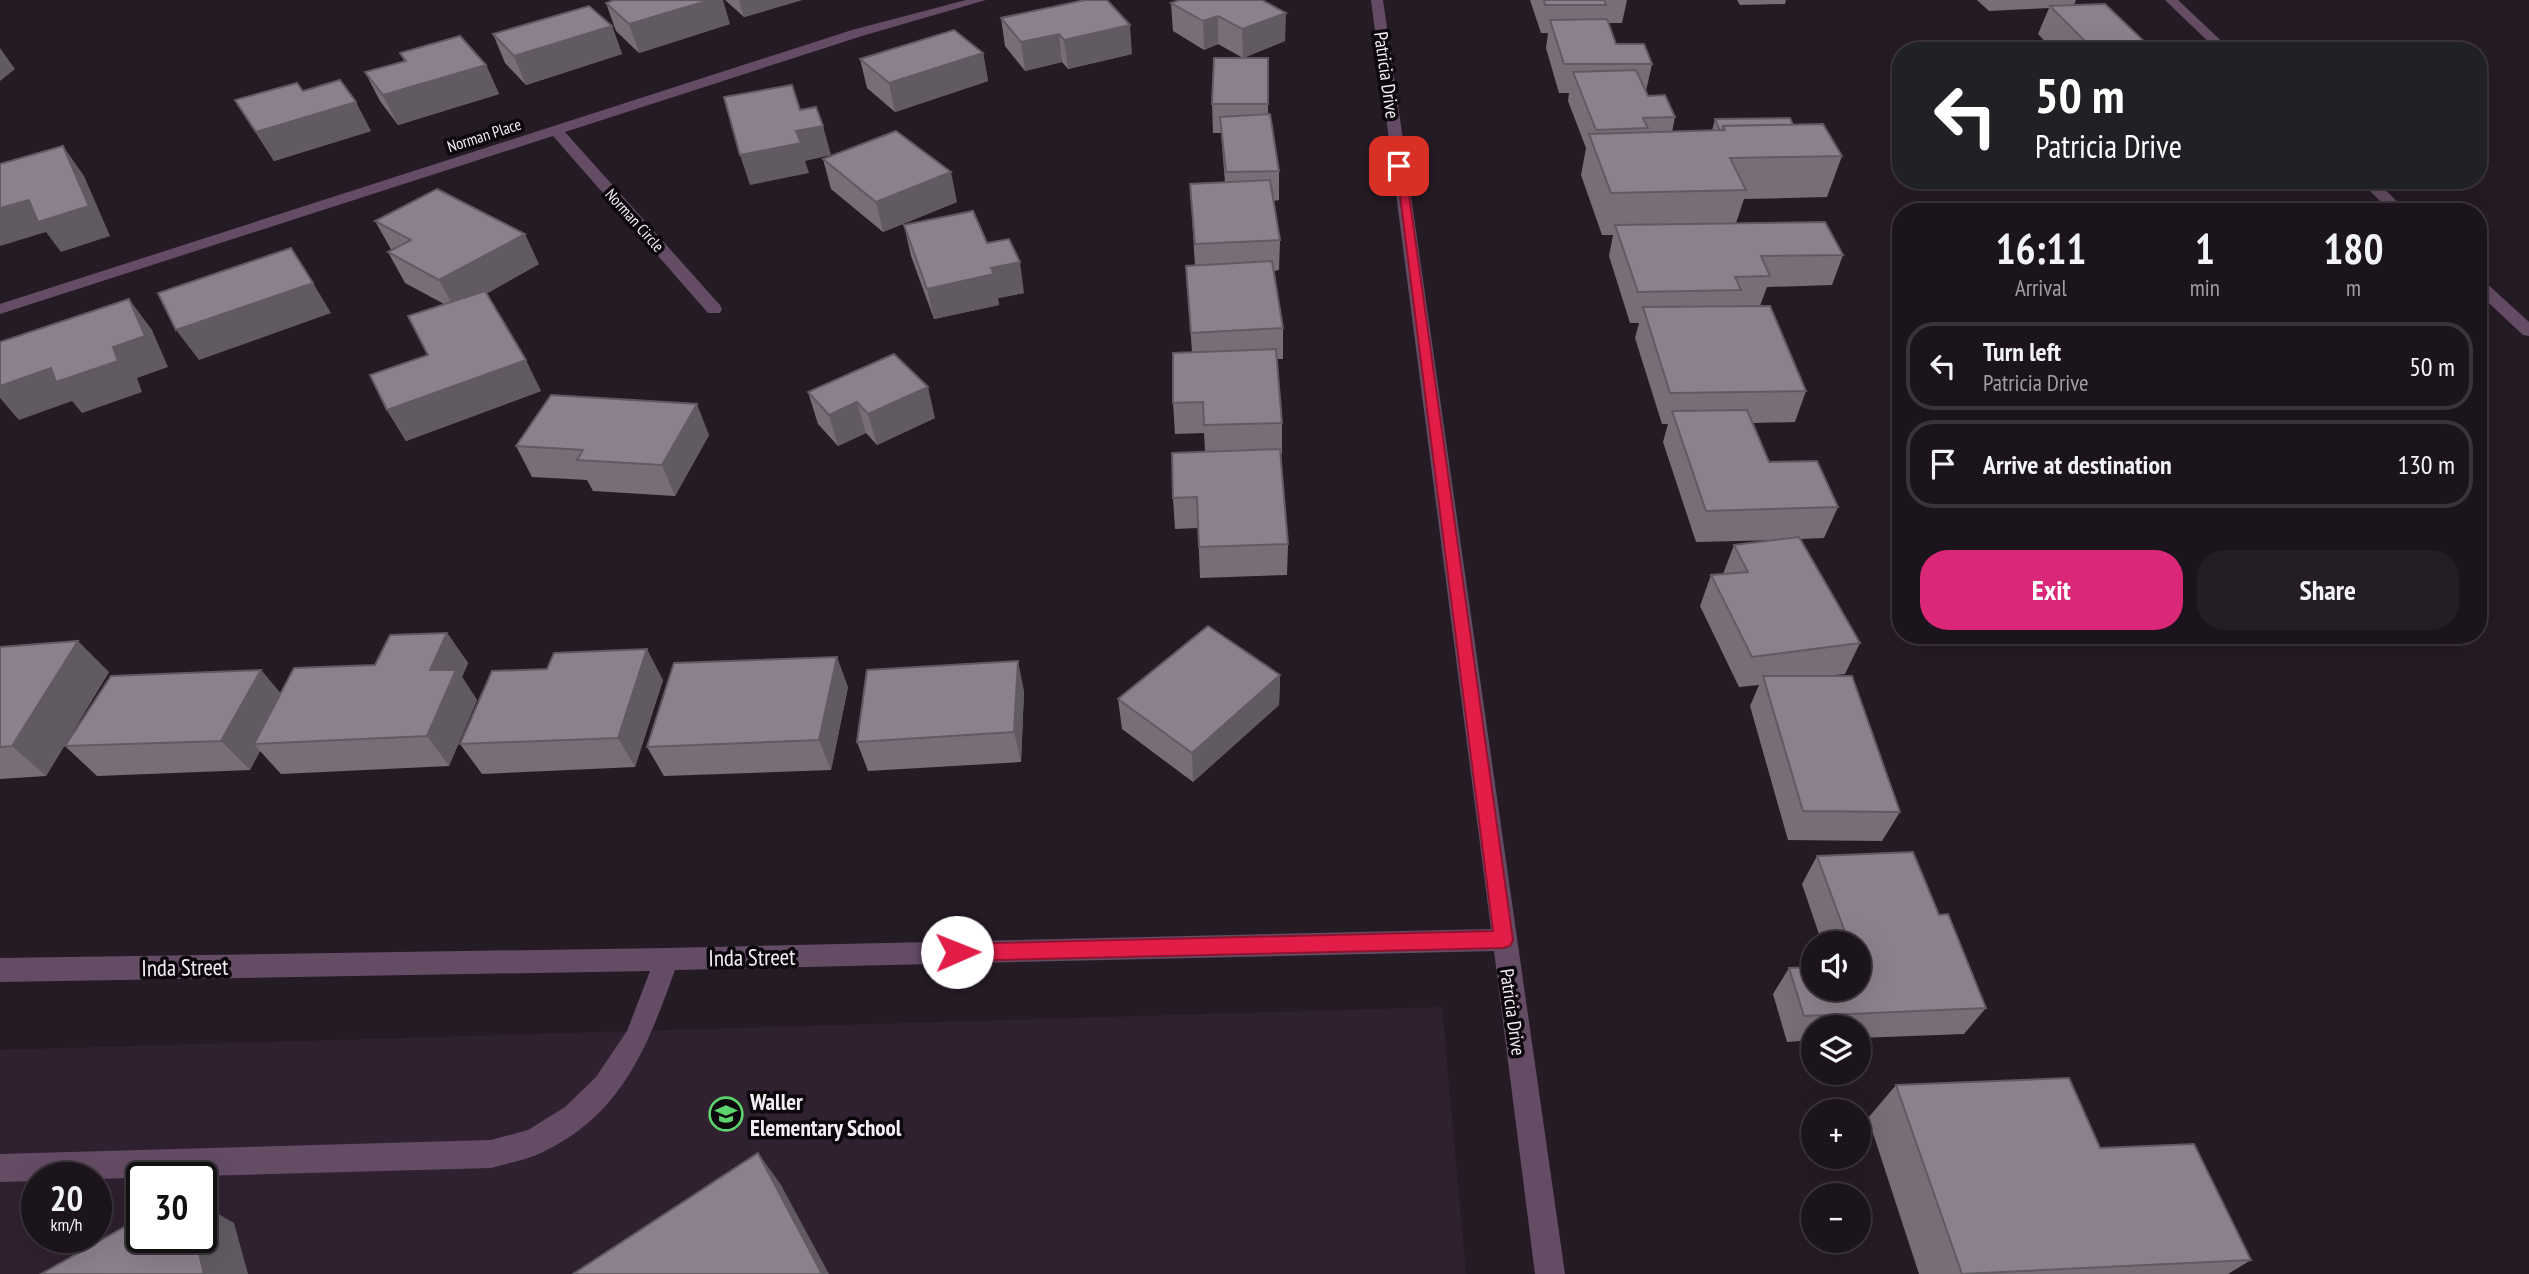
<!DOCTYPE html>
<meta charset="utf-8">
<style>
:root{--surface:#1c141c;--page:#251d25;--text:#f1f3f6;--muted:#a09ea3;--line:#3a333b;--accent:#db2777}
body{margin:0;font-family:"PT Sans Narrow",sans-serif;background:var(--page);color:var(--text);height:100vh;display:flex;flex-direction:column;font-size:26px;white-space:nowrap}
*{box-sizing:border-box;margin:0}
p{font-size:23px;color:var(--muted)}
.icon{flex:none;width:38px;height:38px;fill:none;stroke:currentColor;stroke-width:2;stroke-linecap:round;stroke-linejoin:round}
.map{position:relative;flex:1;overflow:hidden}
.sheet{position:absolute;left:1892px;top:203px;width:595px;height:441px;display:flex;flex-direction:column;background:var(--surface);border-radius:28px;box-shadow:0 7px 28px #0002,0 0 0 2px var(--line)}
.sheet>*{flex:none}
.guide{position:absolute;left:1892px;top:42px;width:595px;height:147px;border-radius:28px;box-shadow:0 7px 28px #0002,0 0 0 2px var(--line);background:#202124;color:#fff;overflow:hidden}
.fabs{position:absolute;left:1801px;top:931px;display:grid;gap:14px}
.fabs a{display:grid;place-items:center;width:70px;height:70px;border-radius:50%;background:var(--surface);box-shadow:0 7px 28px #0002,0 0 0 2px var(--line);font-size:35px}
.speed{position:absolute;left:21px;top:1162px;display:flex;gap:14px;font-size:35px;font-weight:700;text-align:center}
.speed>*{display:grid;place-content:center;width:91px;height:91px;border-radius:50%;background:var(--surface);box-shadow:0 7px 28px #0002,0 0 0 2px var(--line);line-height:1}
.speed small{font-size:18px;font-weight:400}
.speed .limit{border:4px solid #111;border-radius:10px;background:#fff;color:#111}
.pin{position:absolute;display:grid;place-items:center;width:60px;height:60px;color:#fff;margin:-30px;border-radius:14px;box-shadow:0 4px 10px #0006}
.me{position:absolute;width:77px;margin:-38px;rotate:89deg;stroke-linejoin:round;filter:drop-shadow(0 0 5px #0008)}
.turn{display:flex;align-items:center;gap:24px;height:147px;padding:0 28px;font-size:32px}
.turn .icon{width:91px;height:91px;stroke-width:2.5}
.turn b{display:block;font-size:49px;line-height:60px}
.eta{display:flex;justify-content:space-evenly;align-items:center;height:119px;text-align:center}
.eta b{font-size:42px;font-weight:700;line-height:49px}
.button{display:flex;gap:14px;margin-top:auto;padding:14px 28px}
.button a{flex:1;height:80px;border-radius:28px;background:var(--accent);color:#fff;font-size:28px;font-weight:700;line-height:80px;text-align:center}
.button a+a{background:var(--page);color:var(--text)}
ul{padding:0;list-style:none}
li{display:flex;align-items:center;gap:21px;height:88px;margin:0 14px 10px;padding:0 14px;border:4px solid var(--line);border-radius:28px}
li div{flex:1}
li b{display:block;font-size:26px}
li em{font-style:normal}
.map>svg:first-child{display:block}
</style>
<div class="map">
<svg width="2529" height="1274" viewBox="0 0 2529 1274">
<rect width="100%" height="100%" fill="#251b25"/>
<path fill="#302130" fill-rule="evenodd" d="M1442,1007L1466,1274H0V1050ZM37,1178H96V1237H37ZM142,1178H201V1237H142Z"/>
<g fill="none" stroke-linecap="round" stroke-linejoin="round">
<g fill="#644c65" fill-rule="evenodd">
<path d="M966,0H986L862,36L565,132L720,305L722,309L720,313H708L553,136L0,314V304L852,30Z"/>
<path d="M1371,0H1383L1565,1274H1535L1494,951L675,970C647,1048 622,1114 543,1152C527,1160 508,1163 491,1168L96,1179L37,1178V1181L0,1182V1154L491,1140L528,1130L565,1107L596,1077L627,1031L650,971L0,982V958L667,948L1491,929Z"/>
<path d="M2165,0H2178L2232,51H2218Z"/>
<path d="M2359,180H2375L2408,212H2391Z"/>
<path d="M2478,279L2484,281L2529,322V336L2523,335L2478,293Z"/>
</g>
</g>
<g fill="#786e78">
<path d="M725,0H802L744,17Z"/>
<path d="M1180,0L1285,41L1243,58H1268V115L1279,171V200L1273,201L1280,240L1279,270L1274,271L1283,328V359H1277L1282,423V454H1280L1288,544L1287,575L1200,578L1198,528L1175,529L1173,498L1205,451L1204,433L1175,434L1173,403L1192,352L1186,266H1195L1190,184L1225,183L1221,133H1213L1212,104L1243,58L1218,44L1204,50L1173,31L1171,3Z"/>
<path d="M1530,0H1627L1622,23H1609L1616,44L1652,64L1646,91L1648,96L1675,117L1672,132L1712,131L1715,119L1793,125L1842,156L1827,197L1744,199L1736,223L1843,255L1832,285L1767,287L1760,306L1806,391L1795,422L1753,423L1769,462L1838,507L1824,538L1800,539L1860,643L1845,674L1824,676L1900,812L1882,841L1788,840L1750,706L1759,685L1739,687L1700,606L1711,575L1723,574L1734,545L1778,540L1696,542L1663,442L1668,424H1662L1635,338L1639,323H1630L1609,256L1613,235H1602L1581,175L1586,148L1568,101L1569,93H1559L1546,48L1548,33H1541Z"/>
<path d="M1737,0H1786L1785,4L1740,5Z"/>
<path d="M1977,0H2076L2074,5L2147,44L2144,51H2054L2038,34L2049,8L1989,11Z"/>
<path d="M606,3L730,24L639,53L616,31Z"/>
<path d="M1001,18L1132,54L1068,69L1062,62L1025,71L1005,46Z"/>
<path d="M612,26L622,54L526,85L505,63L493,34Z"/>
<path d="M400,53L486,65L499,94L398,125L380,101L365,72L404,61Z"/>
<path d="M983,53L988,81L895,112L867,88L860,59Z"/>
<path d="M303,91L371,131L274,161L235,100Z"/>
<path d="M823,159L957,202L883,232L831,189Z"/>
<path d="M375,221L539,264L487,293L541,391L406,441L387,410L428,355L444,304L405,283L388,252L392,251Z"/>
<path d="M904,225L987,243L1024,293L998,298L999,305L934,319L911,256Z"/>
<path d="M808,392L935,418L877,445L866,433L838,446L818,424Z"/>
<path d="M709,435L675,496L593,491L587,480L532,477L516,446Z"/>
<path d="M447,633L468,663L462,677L477,700L449,766L281,774L260,751L250,770L97,776L65,746L261,670L281,694L375,665Z"/>
<path d="M0,647L109,672L46,776L0,779Z"/>
<path d="M1280,675L1279,705L1193,782L1122,729L1118,699Z"/>
<path d="M663,680L635,767L482,774L460,744Z"/>
<path d="M848,687L831,770L664,776L647,747Z"/>
<path d="M1024,691L1021,762L868,771L857,742Z"/>
<path d="M1817,856L1939,915L1986,1008L1964,1034L1858,1038V1027H1813V1040L1787,1042L1773,994L1789,968L1858,989V943H1822L1802,884Z"/>
<path d="M1896,1085L2100,1148L2251,1260L2228,1274H1919L1868,1118Z"/>
</g>
<g fill="#625a62">
<path d="M710,0H723L730,24L639,53L629,24Z"/>
<path d="M739,0H802L744,17Z"/>
<path d="M1286,13L1285,41L1243,58L1242,29Z"/>
<path d="M1218,16V44L1204,50L1203,21Z"/>
<path d="M1130,25L1132,54L1068,69L1064,40Z"/>
<path d="M612,26L622,54L526,85L514,56Z"/>
<path d="M1059,34L1062,62L1025,71L1021,42Z"/>
<path d="M0,48L15,69L0,81Z"/>
<path d="M983,53L988,81L895,112L889,83Z"/>
<path d="M486,65L499,94L398,125L383,95Z"/>
<path d="M356,102L371,131L274,161L256,132Z"/>
<path d="M823,126L831,155L805,161L809,173L750,185L740,155L796,131Z"/>
<path d="M63,146L84,176L110,236L61,252L46,232L0,246V208L29,200Z"/>
<path d="M951,172L957,202L883,232L876,202Z"/>
<path d="M525,234L539,264L456,311L439,280Z"/>
<path d="M1020,262L1024,293L998,298L999,305L934,319L927,289L991,268Z"/>
<path d="M313,283L331,313L199,360L176,330Z"/>
<path d="M129,299L152,330L168,367L137,378L142,392L82,413L72,401L19,420L0,398V386L113,347Z"/>
<path d="M526,360L541,391L406,441L387,410Z"/>
<path d="M928,387L935,418L877,445L868,414Z"/>
<path d="M857,402L866,433L838,446L829,415Z"/>
<path d="M697,404L709,435L675,496L662,465Z"/>
<path d="M447,633L468,663L462,677L477,700L449,766L427,736L430,670Z"/>
<path d="M78,641L109,672L46,776L12,746Z"/>
<path d="M647,649L663,680L635,767L618,738Z"/>
<path d="M837,657L848,687L831,770L819,740Z"/>
<path d="M1018,661L1024,691L1021,762L1014,732Z"/>
<path d="M261,670L287,701L254,744L260,751L250,770L221,741Z"/>
<path d="M1280,675L1279,705L1193,782L1192,753Z"/>
<path d="M758,1153L781,1185L829,1274H822Z"/>
<path d="M201,1204L234,1223L248,1274H204L195,1237H201Z"/>
</g>
<g fill="#8c808c" stroke="#625a62" stroke-width="2">
<path d="M614,0H710L629,24L606,3Z"/>
<path d="M1085,0H1107L1130,25L1064,40L1059,34L1021,42L1001,18Z"/>
<path d="M1180,0H1262L1286,13L1242,29L1218,16L1203,21L1171,3Z"/>
<path d="M1544,0H1604L1606,5H1545Z"/>
<path d="M2105,4L2147,44L2090,46L2050,6Z"/>
<path d="M589,6L612,26L514,56L493,34Z"/>
<path d="M1607,19L1616,44H1644L1652,64H1564L1550,20Z"/>
<path d="M954,30L983,53L889,83L860,59Z"/>
<path d="M460,36L486,65L383,95L365,72L406,61L400,53Z"/>
<path d="M1214,58H1268V104H1212Z"/>
<path d="M1636,70L1648,96L1665,95L1675,117L1643,118L1648,128L1596,130L1573,72Z"/>
<path d="M340,80L356,102L256,132L235,100L297,83L303,91Z"/>
<path d="M792,85L800,110L816,107L823,126L796,131L801,143L740,155L724,97Z"/>
<path d="M1270,114L1279,171L1226,172L1220,117Z"/>
<path d="M1790,118L1793,125L1723,126L1722,131H1720L1715,119Z"/>
<path d="M1823,124L1842,156L1730,158L1746,190L1611,193L1589,134L1725,130L1723,126Z"/>
<path d="M896,131L951,172L876,202L823,159Z"/>
<path d="M63,146L89,206L38,222L29,200L0,208V164Z"/>
<path d="M1270,180L1280,240L1195,244L1190,184Z"/>
<path d="M437,189L525,234L439,280L388,252L411,240L375,221Z"/>
<path d="M973,211L987,243L1009,239L1020,262L991,268L994,274L927,289L904,225Z"/>
<path d="M1825,222L1843,255L1761,256L1770,276L1735,277L1741,290L1638,292L1615,225Z"/>
<path d="M291,248L313,283L176,330L158,293Z"/>
<path d="M1272,261L1283,328L1191,333L1186,266Z"/>
<path d="M485,291L526,360L387,410L370,375L428,355L408,316Z"/>
<path d="M129,299L145,336L113,347L118,361L56,382L51,368L0,386V342Z"/>
<path d="M1770,306L1806,391L1670,393L1643,307Z"/>
<path d="M1276,349L1282,423L1204,425L1203,402L1173,403V353Z"/>
<path d="M894,354L928,387L868,414L857,402L829,415L808,392Z"/>
<path d="M551,395L697,404L662,465L577,460L583,450L516,446Z"/>
<path d="M1747,410L1769,462L1817,461L1838,507L1706,511L1672,411Z"/>
<path d="M1280,449L1288,544L1199,547L1197,497L1173,498L1172,453Z"/>
<path d="M1799,537L1860,643L1752,657L1711,575L1748,572L1734,545Z"/>
<path d="M1208,626L1280,675L1192,753L1118,699Z"/>
<path d="M447,633L430,670H456L427,736L254,744L294,668L375,665L390,635Z"/>
<path d="M78,641L12,746L0,747V647Z"/>
<path d="M647,649L618,738L460,744L492,671L547,669L554,653Z"/>
<path d="M837,657L819,740L647,747L674,663Z"/>
<path d="M1018,661L1014,732L857,742L867,670Z"/>
<path d="M261,670L221,741L65,746L111,676Z"/>
<path d="M1763,676H1852L1900,812L1803,811Z"/>
<path d="M1913,852L1939,915L1948,914L1986,1008L1804,1016L1789,968L1813,967V989H1858V943H1849L1817,856Z"/>
<path d="M2069,1078L2100,1148L2194,1144L2251,1260L1962,1274L1896,1085Z"/>
<path d="M758,1153L822,1274H573Z"/>
<path d="M142,1217V1237H195L204,1274H41Z"/>
</g>
<path fill="#e11d48" stroke="#92132f" stroke-width="2" d="M1396,164L1405,166L1513,940L1510,946L1503,948L957,961L950,958L948,952L950,946L957,944L1493,931Z"/>
<defs>
<symbol id="school-ring" viewBox="-11 -11 22 22"><circle r="9.5" fill="#0c070c" stroke="#5ed56c" stroke-width="1.5"/><path d="M0-5L7-2L0 1L-7-2ZM-4 1L0 2.5L4 1V4Q0 6-4 4Z" fill="#5ed56c"/></symbol>
</defs>
<g fill-rule="evenodd">
<use href="#school-ring" x="707" y="1095" width="38" height="38"/>
</g>
<g text-anchor="middle" dominant-baseline="central" stroke-width="7" stroke-linejoin="round" paint-order="stroke">
<g font-size="16" fill="#f5eef5" stroke="#0c070c">
<text transform="translate(484 135) rotate(-18)">Norman Place</text>
<text transform="translate(635 220) rotate(48)">Norman Circle</text>
</g>
<g font-size="19" fill="#f5eef5" stroke="#0c070c">
<text transform="translate(1387 75) rotate(82)">Patricia Drive</text>
<text transform="translate(1513 1012) rotate(82)">Patricia Drive</text>
</g>
<g font-size="23" fill="#f5eef5" stroke="#0c070c">
<text transform="translate(752 957) rotate(-1)">Inda Street</text>
<text transform="translate(185 967) rotate(-1)">Inda Street</text>
</g>
<g font-size="23" font-weight="bold" fill="#f5eef5" stroke="#0c070c" text-anchor="start">
<text x="750" y="1101">Waller<tspan x="750" dy="26">Elementary School</tspan></text>
</g>
</g>
</svg>
<div class="fabs">
<a><svg class="icon" aria-label="sound" viewBox="0 0 24 24"><path d="M4 9h4l5-4v14l-5-4H4zM17 9q2 3 0 6"/></svg></a>
<a><svg class="icon" aria-label="layers" viewBox="0 0 24 24"><path d="M12 4l9 5-9 5-9-5zM3 14l9 5 9-5"/></svg></a>
<a>+</a>
<a>−</a>
</div>
<div class="speed"><div>20<small>km/h</small></div><div class="limit">30</div></div>
<div class="pin" style="left:1399px;top:166px;background:#d93025"><svg class="icon" aria-label="arrive" viewBox="0 0 24 24"><path d="M6 21V4h12l-3 4 3 4H6"/></svg></div>
<svg class="me" style="left:957px;top:952px" viewBox="-20 -20 40 40"><circle r="19" fill="#fff"/><path d="M0-13L10 11 0 6-10 11z" fill="#e11d48"/></svg>
<div class="guide">
<div class="turn"><svg class="icon" aria-label="left" viewBox="0 0 24 24"><path d="M17 20v-9H6M10 6l-5 5 5 5"/></svg><div><b>50 m</b>Patricia Drive</div></div>
</div>
<section class="sheet">
<div class="eta">
<div><b>16:11</b><p>Arrival</p></div>
<div><b>1</b><p>min</p></div>
<div><b>180</b><p>m</p></div>
</div>
<ul>
<li><svg class="icon" aria-label="left" viewBox="0 0 24 24"><path d="M17 20v-9H6M10 6l-5 5 5 5"/></svg><div><b>Turn left</b><p>Patricia Drive</p></div><em>50 m</em></li>
<li><svg class="icon" aria-label="arrive" viewBox="0 0 24 24"><path d="M6 21V4h12l-3 4 3 4H6"/></svg><div><b>Arrive at destination</b></div><em>130 m</em></li>
</ul>
<div class="button"><a>Exit</a><a>Share</a></div>
</section>
</div>
